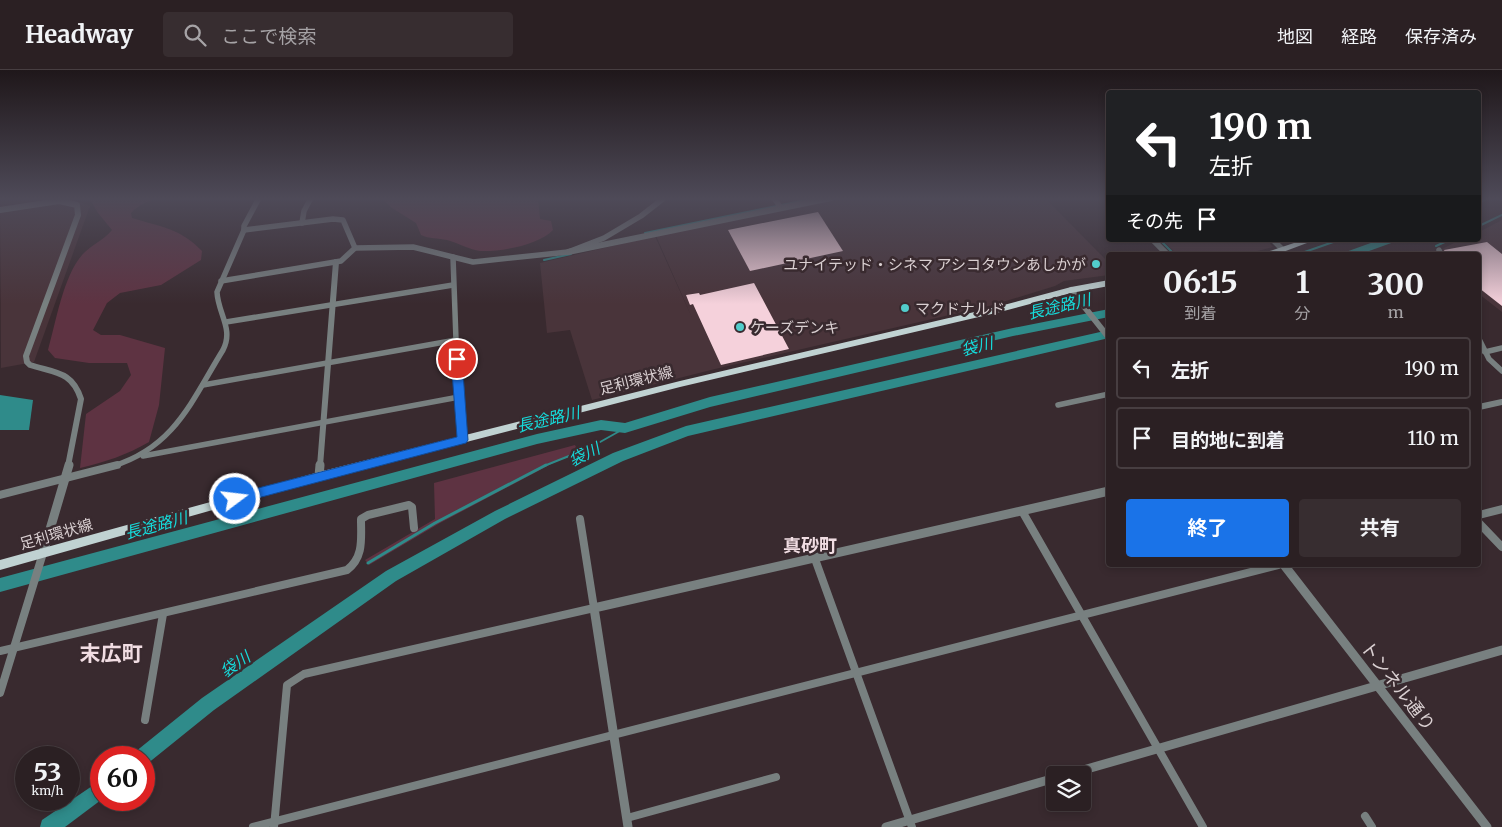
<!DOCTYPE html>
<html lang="ja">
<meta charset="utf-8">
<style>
:root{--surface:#2b2023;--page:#372d30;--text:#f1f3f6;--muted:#a6a3a6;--line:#473e41;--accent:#1a73e8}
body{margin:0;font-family:Merriweather,"Noto Sans JP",serif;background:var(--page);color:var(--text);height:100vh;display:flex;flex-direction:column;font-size:19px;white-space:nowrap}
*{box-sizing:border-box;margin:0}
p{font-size:16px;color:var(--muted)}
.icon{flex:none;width:28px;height:28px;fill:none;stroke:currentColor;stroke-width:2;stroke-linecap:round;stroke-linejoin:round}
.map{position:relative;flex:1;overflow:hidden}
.drawer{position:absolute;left:1106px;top:182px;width:375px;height:315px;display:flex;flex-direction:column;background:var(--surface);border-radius:5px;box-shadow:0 2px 8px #0003,0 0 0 1px var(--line)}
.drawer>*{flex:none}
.banner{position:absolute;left:1106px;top:20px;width:375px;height:152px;border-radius:5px;box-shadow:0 2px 8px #0003,0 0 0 1px var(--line);background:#202124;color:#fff;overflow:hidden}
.buttons{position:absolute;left:1046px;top:696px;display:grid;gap:10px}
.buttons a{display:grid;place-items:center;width:45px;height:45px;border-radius:5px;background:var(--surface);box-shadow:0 2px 8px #0003,0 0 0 1px var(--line);font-size:25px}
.speed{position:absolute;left:15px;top:676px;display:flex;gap:10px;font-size:25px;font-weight:700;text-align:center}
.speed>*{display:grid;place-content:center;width:65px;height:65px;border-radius:50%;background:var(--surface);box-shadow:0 2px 8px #0003,0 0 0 1px var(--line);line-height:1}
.speed small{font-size:12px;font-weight:400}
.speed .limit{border:8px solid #d22;background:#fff;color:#111}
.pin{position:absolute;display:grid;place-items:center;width:42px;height:42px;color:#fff;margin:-21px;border:2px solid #fff;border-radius:50%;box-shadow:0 1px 5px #0007}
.me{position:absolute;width:55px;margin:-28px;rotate:75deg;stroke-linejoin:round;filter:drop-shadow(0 0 4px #0008)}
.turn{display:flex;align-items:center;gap:18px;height:105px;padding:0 20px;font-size:22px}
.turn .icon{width:65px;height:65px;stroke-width:2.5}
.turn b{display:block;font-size:35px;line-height:42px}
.then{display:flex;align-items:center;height:48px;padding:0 20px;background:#0003;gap:10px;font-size:19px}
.eta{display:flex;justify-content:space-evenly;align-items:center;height:85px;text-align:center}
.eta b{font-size:30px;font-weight:700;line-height:35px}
.primary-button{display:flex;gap:10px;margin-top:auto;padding:10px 20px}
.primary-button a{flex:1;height:58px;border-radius:5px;background:var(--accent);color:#fff;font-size:20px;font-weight:700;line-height:58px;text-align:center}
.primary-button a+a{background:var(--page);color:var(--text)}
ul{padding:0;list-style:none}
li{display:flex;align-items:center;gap:15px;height:62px;margin:0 10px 8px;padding:0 10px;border:2px solid var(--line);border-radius:5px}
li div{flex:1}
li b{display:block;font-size:19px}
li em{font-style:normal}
header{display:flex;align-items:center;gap:30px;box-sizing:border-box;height:70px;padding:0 25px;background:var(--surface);border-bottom:1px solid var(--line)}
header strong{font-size:24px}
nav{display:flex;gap:28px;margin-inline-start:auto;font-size:18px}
.search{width:350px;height:45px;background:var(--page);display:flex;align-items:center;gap:12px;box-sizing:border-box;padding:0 18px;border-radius:5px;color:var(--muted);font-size:19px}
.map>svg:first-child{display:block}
</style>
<header>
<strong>Headway</strong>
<div class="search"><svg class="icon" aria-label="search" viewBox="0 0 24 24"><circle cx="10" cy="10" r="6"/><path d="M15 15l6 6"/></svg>ここで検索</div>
<nav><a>地図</a><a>経路</a><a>保存済み</a></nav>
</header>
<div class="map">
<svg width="1502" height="757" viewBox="0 0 1502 757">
<rect width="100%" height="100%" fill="#392a2f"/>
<g fill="#49343a">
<path d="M0,128H69L90,136L34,292L1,298Z"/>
<path d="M843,128H1045L1109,193V205L1064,211L1055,216L993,235L715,299L592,330L570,260L547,263L540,193L655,166L693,250L656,166Z"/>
<path d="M1502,150V242L1479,224V185H1445L1442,179L1460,170H1479V162Z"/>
<path d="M1162,170H1267L1273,177L1242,185H1178Z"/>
</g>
<g fill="#5e3342">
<path d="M81,128H161C149,130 140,134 131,143L132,148C161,157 180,158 202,181L201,190L161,215L120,223L107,233L93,260L101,265H120L165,278L159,335L149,372C127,385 105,392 80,398L86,344L120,321L131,305L127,293H89L55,288L48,280C56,252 63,207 82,185C91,175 104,170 112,160L98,143L91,131Z"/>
<path d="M381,128H538L540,149L551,151L553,160C539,175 501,182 480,181C470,180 458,173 447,170C438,168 429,169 421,165L416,153L392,138Z"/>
<path d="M575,375L579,383L555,392L440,453L369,495L365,490L435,449L434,413Z"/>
</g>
<path fill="#2f8b8a" d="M0,325L33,330L29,360H0Z"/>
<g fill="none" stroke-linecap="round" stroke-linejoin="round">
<g stroke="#2f8b8a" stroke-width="2">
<path d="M1479,156L1502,145"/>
<path d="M645,163L815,128"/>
<path d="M1160,170L1175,185"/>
<path d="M1436,176L1449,170"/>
<path d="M1296,185L1339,170"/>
<path d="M544,190L571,184"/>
<path d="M593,376L625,358"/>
<path d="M544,396L574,384"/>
</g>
<path stroke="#2f8b8a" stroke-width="3" d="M368,493L435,453L546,395"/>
<g fill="#2f8b8a" fill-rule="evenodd">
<path d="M1479,128H1490L1479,134Z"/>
<path d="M1379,170H1395L1394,172L1358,185H1341L1343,183Z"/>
<path d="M1109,239V247L1013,266L710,337L625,363L601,360L537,374L0,522V508L537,364L601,350L625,353L710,327L1013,258Z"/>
<path d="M1109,260V268L688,366L623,391L505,449L396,511L214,640L147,694L144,696V688H132L135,682L202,628L386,501L495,441L613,383L686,356Z"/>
<path d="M101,710V730L65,757H40L42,750Z"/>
</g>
</g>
<g fill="#f5d1db">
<path d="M818,142L843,181L750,201L728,160Z"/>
<path d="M1487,172L1502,184V236L1479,218V185H1446L1444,180Z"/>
<path d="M754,213L789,279L721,295L693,234L690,235L686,225L699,223L700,225Z"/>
</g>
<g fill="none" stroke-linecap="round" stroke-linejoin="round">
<g stroke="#788080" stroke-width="5.5">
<path d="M774,128L781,138"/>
<path d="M302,153L304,141L311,128"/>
<path d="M244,160L333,149L343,150L355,178"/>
<path d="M1273,170L1283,180"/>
<path d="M1439,180L1441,185"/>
<path d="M221,211L341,191L355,178L413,177L473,192L568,182L604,168L641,146L664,128"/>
<path d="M226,252L453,215"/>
<path d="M1479,269L1489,289L1502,301"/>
<path d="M1482,280L1485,282L1502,278"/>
<path d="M203,315L456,270L453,187"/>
<path d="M1058,335L1109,324"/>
<path d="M143,386L459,327"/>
<path d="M113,396C175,377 192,330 223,280C234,259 218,244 217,222L244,160V156L259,128"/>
</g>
<g stroke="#788080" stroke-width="8">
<path d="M0,425L117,395"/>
<path d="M1022,441L1203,757"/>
<path d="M1479,445L1502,439"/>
<path d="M1479,453L1502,477"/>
<path d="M815,489L912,757"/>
<path d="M0,581L347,500C364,487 361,469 361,449L368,445L409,435L412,437L414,458"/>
<path d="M0,623L43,483"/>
<path d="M145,650L163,544"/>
<path d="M1365,746L1372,757"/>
<path d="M627,748L776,707"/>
<path d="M253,757L1278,495"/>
<path d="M274,757L287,615L304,604L594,538L580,449"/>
</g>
<g stroke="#788080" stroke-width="6">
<path d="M0,140L59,131L77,135L78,145L26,286L27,292L30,295C55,303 72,301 81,329L68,396"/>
<path d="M1153,170L1168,185"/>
<path d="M568,182L831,128"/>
<path d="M1071,220L1109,268"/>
<path d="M456,270L462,370"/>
<path d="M1479,337L1502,332"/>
<path d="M320,396L336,192"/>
</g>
<g stroke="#788080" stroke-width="9">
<path d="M319,406L320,395"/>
<path d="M43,483L69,395"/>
<path d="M1284,495L1487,757"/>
<path d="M1066,705L1502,580"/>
<path d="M628,757L594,538L1109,421"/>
<path d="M886,757L1055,708"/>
</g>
<g fill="#c0d2d2" fill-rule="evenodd">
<path d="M1303,170H1315L1275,185H1263L1264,183Z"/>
<path d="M1109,210V216L1071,223L1000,242L680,317L319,410L0,500V490L319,402L680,311L1000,236L1071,217Z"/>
</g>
</g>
<linearGradient id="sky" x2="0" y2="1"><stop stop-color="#1f171a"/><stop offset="0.55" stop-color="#4e4a58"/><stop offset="1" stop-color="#4e4a58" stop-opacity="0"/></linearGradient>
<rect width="1502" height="234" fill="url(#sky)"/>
<path fill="#1a73e8" stroke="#114b97" d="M457,285L462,289L468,370L466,373L235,434L231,432L229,429L231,425L235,424L457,367L451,289Z"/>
<g fill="#52cdcc" stroke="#392a2f" stroke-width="2">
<circle cx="1096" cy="194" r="5"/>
<circle cx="905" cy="238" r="5"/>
<circle cx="740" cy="257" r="5"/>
</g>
<g text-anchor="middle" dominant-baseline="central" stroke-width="5" stroke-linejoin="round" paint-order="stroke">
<g font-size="15" fill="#d9cfd1" stroke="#392a2f" text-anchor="start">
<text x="1086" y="194" text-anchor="end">ユナイテッド・シネマ アシコタウンあしかが</text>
<text x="915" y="238">マクドナルド</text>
<text x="750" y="257">ケーズデンキ</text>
</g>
<g font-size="15" fill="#d9cfd1" stroke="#392a2f">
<text transform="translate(636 310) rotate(-14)">足利環状線</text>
<text transform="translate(56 464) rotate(-16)">足利環状線</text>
</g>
<g font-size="16" font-style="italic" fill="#16dada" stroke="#392a2f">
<text transform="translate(1059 236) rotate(-13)">長途路川</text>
<text transform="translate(977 276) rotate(-13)">袋川</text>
<text transform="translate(548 349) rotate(-13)">長途路川</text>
<text transform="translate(584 384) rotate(-26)">袋川</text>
<text transform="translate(156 455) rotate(-15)">長途路川</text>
<text transform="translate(235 594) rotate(-35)">袋川</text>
</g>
<g font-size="18" font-weight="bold" fill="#f1dde3" stroke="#392a2f">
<text x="810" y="475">真砂町</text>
</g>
<g font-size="18" fill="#d9cfd1" stroke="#392a2f">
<text transform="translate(1398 616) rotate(52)">トンネル通り</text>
</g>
<g font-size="21" font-weight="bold" fill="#f1dde3" stroke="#392a2f">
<text x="111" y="583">末広町</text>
</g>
</g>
</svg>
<div class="buttons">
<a><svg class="icon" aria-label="layers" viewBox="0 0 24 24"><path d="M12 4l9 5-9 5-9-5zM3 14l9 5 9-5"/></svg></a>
</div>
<div class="speed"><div>53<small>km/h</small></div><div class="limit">60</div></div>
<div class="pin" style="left:457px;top:289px;background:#d93025"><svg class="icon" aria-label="arrive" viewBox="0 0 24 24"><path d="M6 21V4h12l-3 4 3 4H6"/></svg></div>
<svg class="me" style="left:235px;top:429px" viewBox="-20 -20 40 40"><circle r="17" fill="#1a73e8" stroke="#fff" stroke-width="3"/><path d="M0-11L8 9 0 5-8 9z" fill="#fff"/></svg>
<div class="banner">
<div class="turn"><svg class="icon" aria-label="left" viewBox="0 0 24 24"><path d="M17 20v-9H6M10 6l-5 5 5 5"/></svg><div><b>190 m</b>左折</div></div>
<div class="then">その先<svg class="icon" aria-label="arrive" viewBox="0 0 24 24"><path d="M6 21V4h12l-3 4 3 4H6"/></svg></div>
</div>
<section class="drawer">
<div class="eta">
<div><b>06:15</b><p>到着</p></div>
<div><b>1</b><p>分</p></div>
<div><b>300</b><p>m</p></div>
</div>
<ul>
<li><svg class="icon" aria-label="left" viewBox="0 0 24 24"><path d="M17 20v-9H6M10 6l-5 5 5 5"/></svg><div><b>左折</b></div><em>190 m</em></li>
<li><svg class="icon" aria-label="arrive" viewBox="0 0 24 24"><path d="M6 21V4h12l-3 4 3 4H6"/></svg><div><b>目的地に到着</b></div><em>110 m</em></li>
</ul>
<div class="primary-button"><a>終了</a><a>共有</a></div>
</section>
</div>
